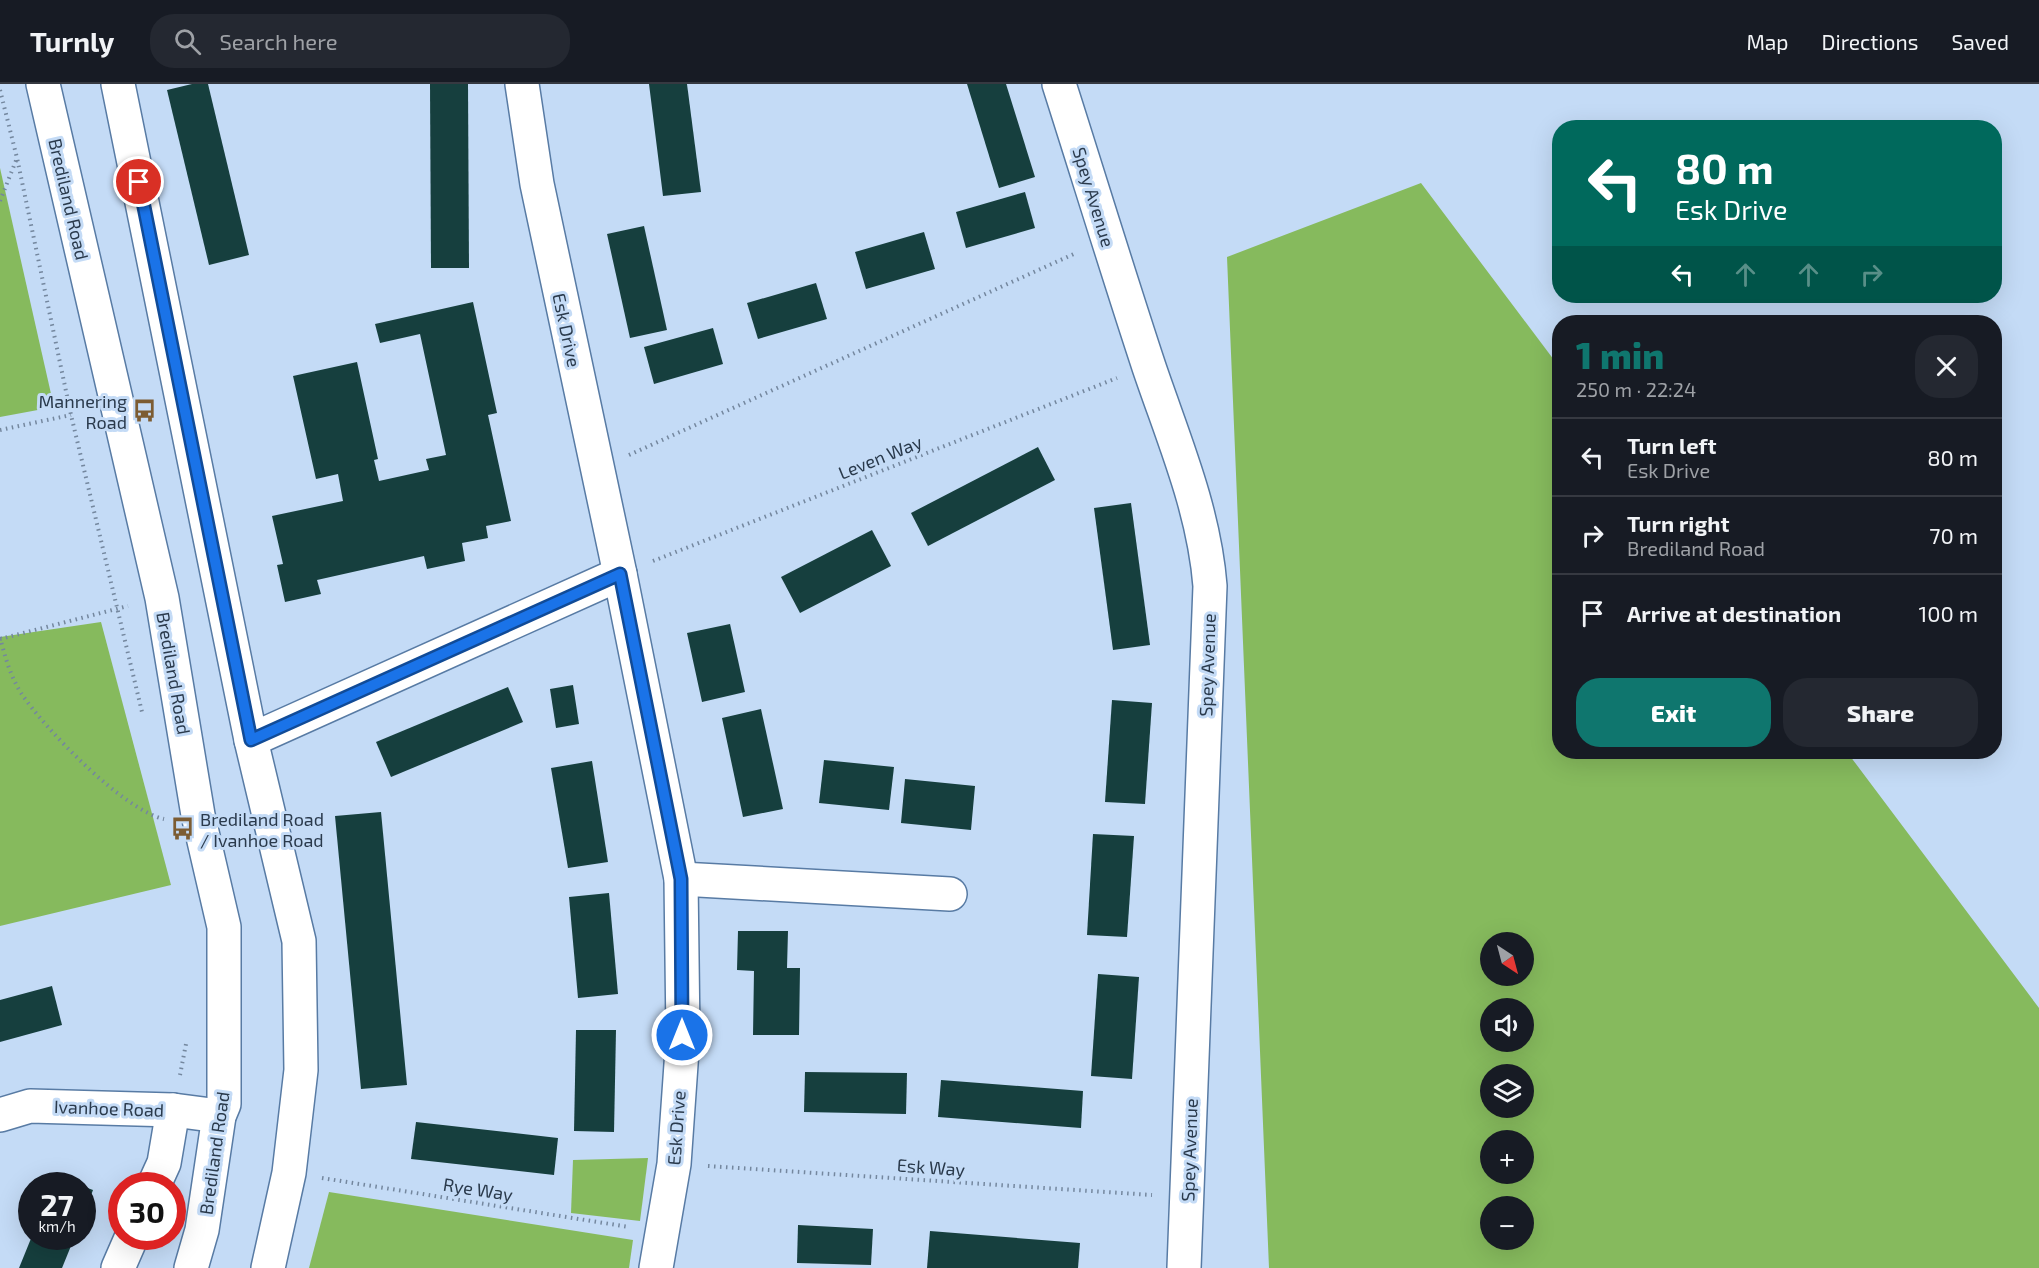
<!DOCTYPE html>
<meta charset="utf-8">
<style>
:root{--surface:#171b24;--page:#242831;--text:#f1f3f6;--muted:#9ea1a6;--line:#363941;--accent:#0f766e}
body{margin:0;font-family:"Exo 2",sans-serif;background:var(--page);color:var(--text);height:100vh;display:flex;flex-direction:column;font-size:22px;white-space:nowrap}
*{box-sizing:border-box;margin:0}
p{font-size:20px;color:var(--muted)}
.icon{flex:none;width:33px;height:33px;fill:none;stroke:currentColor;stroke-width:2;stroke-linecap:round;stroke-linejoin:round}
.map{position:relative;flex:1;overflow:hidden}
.details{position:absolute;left:1552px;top:231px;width:450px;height:444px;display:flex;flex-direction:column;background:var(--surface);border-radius:24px;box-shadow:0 6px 24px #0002}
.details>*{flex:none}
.top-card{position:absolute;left:1552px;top:36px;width:450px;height:183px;border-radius:24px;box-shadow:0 6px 24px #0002;background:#00695c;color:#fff;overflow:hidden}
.needle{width:39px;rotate:144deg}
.controls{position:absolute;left:1480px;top:848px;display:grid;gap:12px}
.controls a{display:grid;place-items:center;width:54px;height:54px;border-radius:50%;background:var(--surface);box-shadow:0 6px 24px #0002;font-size:30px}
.speed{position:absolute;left:18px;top:1088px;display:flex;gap:12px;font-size:30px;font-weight:700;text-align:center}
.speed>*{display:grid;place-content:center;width:78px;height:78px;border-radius:50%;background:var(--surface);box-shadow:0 6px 24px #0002;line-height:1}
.speed small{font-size:15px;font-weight:400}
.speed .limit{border:9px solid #d22;background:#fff;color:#111}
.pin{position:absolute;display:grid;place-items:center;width:51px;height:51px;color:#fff;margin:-26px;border:3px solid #fff;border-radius:50%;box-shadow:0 2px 6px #0007}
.me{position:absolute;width:66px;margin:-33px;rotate:0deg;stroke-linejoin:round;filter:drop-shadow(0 0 4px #0008)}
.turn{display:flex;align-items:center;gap:21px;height:126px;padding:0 24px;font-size:27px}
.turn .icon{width:78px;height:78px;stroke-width:2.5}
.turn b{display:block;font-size:42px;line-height:51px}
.lanes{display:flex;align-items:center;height:57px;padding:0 24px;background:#0003;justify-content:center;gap:30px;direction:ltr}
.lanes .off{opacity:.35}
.round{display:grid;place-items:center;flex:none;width:63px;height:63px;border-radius:24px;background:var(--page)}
.summary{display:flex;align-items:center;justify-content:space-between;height:102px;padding:0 24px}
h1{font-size:36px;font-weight:800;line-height:45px;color:var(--accent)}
.primary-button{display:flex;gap:12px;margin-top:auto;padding:12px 24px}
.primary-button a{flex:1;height:69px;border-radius:24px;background:var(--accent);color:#fff;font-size:24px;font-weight:800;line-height:69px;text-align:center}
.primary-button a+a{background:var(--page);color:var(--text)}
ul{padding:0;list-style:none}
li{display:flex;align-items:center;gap:18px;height:78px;padding:0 24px;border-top:2px solid var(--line)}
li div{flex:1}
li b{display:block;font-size:22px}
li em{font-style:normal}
header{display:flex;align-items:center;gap:36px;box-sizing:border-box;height:84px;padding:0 30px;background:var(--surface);border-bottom:2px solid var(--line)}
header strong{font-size:28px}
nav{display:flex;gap:33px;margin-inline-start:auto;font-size:21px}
.search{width:420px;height:54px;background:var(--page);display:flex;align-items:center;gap:15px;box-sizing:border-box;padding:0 21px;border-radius:24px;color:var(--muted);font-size:22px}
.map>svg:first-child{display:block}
</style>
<header>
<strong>Turnly</strong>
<div class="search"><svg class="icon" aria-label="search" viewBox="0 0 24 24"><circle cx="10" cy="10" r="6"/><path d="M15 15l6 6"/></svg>Search here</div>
<nav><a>Map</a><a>Directions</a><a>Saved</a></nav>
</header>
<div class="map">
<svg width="2039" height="1184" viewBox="0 0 2039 1184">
<rect width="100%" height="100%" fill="#c4dbf6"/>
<g fill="#86ba5d" fill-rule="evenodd">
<path d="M0,84L54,323L0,333Z"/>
<path d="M1421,99L1560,284V668H1847L2039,924V1184H1269L1227,173ZM1491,858H1524V891H1491ZM1491,924H1524V957H1491ZM1491,990H1524V1023H1491ZM1491,1056H1524V1089H1491ZM1491,1122H1524V1155H1491Z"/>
<path d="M101,538L171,801L0,842V553Z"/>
<path d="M648,1074L640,1137L571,1129L573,1076Z"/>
<path d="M329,1108L633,1156L629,1184H309Z"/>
</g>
<g fill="#163f3e">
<path d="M192,0H208L249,171L209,181L167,6Z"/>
<path d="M430,0H468L469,184H431Z"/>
<path d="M649,0H687L701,108L663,112Z"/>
<path d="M967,0H1006L1035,93L999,104Z"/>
<path d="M1025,108L1035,144L966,164L956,128Z"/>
<path d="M644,142L667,246L630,254L607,150Z"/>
<path d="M924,148L935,185L866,205L855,168Z"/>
<path d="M816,199L827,235L758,255L747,219Z"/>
<path d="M473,218L497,329L488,331L511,437L486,442L488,454L462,459L465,477L427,485L424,472L317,496L321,510L285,518L277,481L283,480L272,432L343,417L338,390L316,395L293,292L357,278L378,375L374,376L379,397L429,386L426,375L446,371L420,250L380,259L375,240Z"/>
<path d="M713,244L723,280L654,300L644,263Z"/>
<path d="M1038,363L1055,396L928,462L911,429Z"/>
<path d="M1131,419L1150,561L1113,566L1094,424Z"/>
<path d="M872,446L891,482L800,529L781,493Z"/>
<path d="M730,540L745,608L702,618L687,549Z"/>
<path d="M573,601L579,640L556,644L550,605Z"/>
<path d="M508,603L523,638L391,693L376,658Z"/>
<path d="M1112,616L1152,619L1145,720L1105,718Z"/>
<path d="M761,625L783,725L743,733L722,634Z"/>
<path d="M824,676L894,683L889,726L819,719Z"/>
<path d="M592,677L608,778L568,784L551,684Z"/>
<path d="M905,695L975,702L971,746L901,739Z"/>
<path d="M381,728L407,1001L361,1005L335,732Z"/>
<path d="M1093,750L1134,752L1127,853L1087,851Z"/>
<path d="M609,809L618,910L578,914L569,813Z"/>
<path d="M738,847H788L787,884H800L799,951H753L754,887L737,886Z"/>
<path d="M1098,890L1139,893L1132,995L1091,992Z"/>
<path d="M52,902L62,941L0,958V916Z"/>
<path d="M576,946H616L614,1048L574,1047Z"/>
<path d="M805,988L907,989L906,1030L804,1028Z"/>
<path d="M941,996L1083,1007L1081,1044L938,1033Z"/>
<path d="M416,1038L558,1054L554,1091L411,1075Z"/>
<path d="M56,1092L79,1101H52Z"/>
<path d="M82,1102L93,1106L83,1133H82Z"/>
<path d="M798,1141L873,1145L871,1181L797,1179Z"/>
<path d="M930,1147L1080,1159L1078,1184H927Z"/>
<path d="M32,1152H75L62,1184H19Z"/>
</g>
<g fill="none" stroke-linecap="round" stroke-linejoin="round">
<defs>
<g id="minor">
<path d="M43,0L162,514L198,731L224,843V1020L219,1032L202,1146L191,1184"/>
<path d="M118,0L251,656L299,857L301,986L289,1089L268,1184"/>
<path d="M522,0L537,100L620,490L681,795L683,952L674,1080L656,1184"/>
<path d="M1059,0C1089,94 1118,189 1149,283C1173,354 1204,425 1210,502L1184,1184"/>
<path d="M251,656L620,490"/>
<path d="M681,795L950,810"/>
<path d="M0,1031L30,1022L173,1026L219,1032"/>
<path d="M154,1101L164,1079L173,1026"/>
<path d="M118,1184L132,1152"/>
</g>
</defs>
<use href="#minor" stroke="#587ba4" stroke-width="36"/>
<g stroke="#74879e" stroke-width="4" stroke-dasharray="1.5 4.5" stroke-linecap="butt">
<path d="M0,6L17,74L71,331L142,628"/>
<path d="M0,117L17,74"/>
<path d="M0,346L71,331"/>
<path d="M629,371L1076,169"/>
<path d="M653,477L1117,294"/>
<path d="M0,553C5,573 10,591 21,609C45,645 123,726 164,735"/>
<path d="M0,555L128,522"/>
<path d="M180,991L186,960"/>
<path d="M708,1082L1152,1111"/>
<path d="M322,1094L629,1143"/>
</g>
<use href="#minor" stroke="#fff" stroke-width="33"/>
</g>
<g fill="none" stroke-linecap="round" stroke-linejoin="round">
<defs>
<path id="route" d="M139,98L251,656L620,490L681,795L682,951"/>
</defs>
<use href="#route" stroke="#114b97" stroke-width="15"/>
<use href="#route" stroke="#1a73e8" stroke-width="10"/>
</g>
<defs>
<symbol id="bus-bare" viewBox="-9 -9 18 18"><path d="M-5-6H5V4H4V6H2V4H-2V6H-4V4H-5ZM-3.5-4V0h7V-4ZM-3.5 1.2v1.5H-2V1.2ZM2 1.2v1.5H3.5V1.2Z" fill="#7c5c32" stroke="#c4dbf6" stroke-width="2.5" paint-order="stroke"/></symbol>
</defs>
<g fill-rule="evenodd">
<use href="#bus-bare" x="128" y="310" width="33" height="33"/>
<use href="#bus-bare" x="166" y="728" width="33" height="33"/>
</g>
<g text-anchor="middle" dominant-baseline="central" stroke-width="6" stroke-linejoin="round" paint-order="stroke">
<g font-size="18" fill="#2a3a4c" stroke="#c4dbf6">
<text transform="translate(1094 113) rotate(73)">Spey Avenue</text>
<text transform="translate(69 115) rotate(77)">Brediland Road</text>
<text transform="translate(567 246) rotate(78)">Esk Drive</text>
<text transform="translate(880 373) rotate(-22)">Leven Way</text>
<text transform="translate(1207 581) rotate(-88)">Spey Avenue</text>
<text transform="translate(174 589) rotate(80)">Brediland Road</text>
<text transform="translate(109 1024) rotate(2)">Ivanhoe Road</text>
<text transform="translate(676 1044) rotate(-86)">Esk Drive</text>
<text transform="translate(1189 1066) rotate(-88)">Spey Avenue</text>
<text transform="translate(214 1069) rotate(-82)">Brediland Road</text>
<text transform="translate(931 1083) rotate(4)">Esk Way</text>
<text transform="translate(478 1105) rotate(9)">Rye Way</text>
</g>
<g font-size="18" fill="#2a3a4c" stroke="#c4dbf6" text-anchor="end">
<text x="127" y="317">Mannering<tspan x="127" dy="21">Road</tspan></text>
<text x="200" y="735" text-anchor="start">Brediland Road<tspan x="200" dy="21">/ Ivanhoe Road</tspan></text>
</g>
</g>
</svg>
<div class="controls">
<a><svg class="needle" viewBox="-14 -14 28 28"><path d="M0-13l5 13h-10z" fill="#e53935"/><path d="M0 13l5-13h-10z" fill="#9ea1a6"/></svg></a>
<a><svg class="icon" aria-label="sound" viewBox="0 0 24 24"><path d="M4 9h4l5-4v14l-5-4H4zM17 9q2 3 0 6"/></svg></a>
<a><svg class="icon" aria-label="layers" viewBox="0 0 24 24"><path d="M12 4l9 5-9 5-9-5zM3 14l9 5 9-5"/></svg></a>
<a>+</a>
<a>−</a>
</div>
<div class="speed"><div>27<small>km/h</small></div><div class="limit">30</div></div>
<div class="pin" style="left:139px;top:98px;background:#d93025"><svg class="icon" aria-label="arrive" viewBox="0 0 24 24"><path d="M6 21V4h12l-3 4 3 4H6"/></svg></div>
<svg class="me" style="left:682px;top:951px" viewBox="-20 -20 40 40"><circle r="17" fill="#1a73e8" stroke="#fff" stroke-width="3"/><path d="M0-11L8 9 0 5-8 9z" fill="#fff"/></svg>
<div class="top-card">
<div class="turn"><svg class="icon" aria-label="left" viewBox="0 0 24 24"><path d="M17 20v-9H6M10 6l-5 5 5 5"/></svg><div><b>80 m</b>Esk Drive</div></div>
<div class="lanes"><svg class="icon" aria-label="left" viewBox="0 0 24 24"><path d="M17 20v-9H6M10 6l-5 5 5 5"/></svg><svg class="icon off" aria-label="ahead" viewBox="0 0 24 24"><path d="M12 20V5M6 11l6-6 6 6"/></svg><svg class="icon off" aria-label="ahead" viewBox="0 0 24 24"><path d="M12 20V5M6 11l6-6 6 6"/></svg><svg class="icon off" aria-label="right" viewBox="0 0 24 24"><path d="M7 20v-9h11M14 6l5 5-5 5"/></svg></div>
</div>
<section class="details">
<div class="summary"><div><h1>1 min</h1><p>250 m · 22:24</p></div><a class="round"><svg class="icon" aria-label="close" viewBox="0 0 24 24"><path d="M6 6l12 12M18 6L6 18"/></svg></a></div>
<ul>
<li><svg class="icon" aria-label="left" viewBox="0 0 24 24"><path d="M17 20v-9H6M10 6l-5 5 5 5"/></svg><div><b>Turn left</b><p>Esk Drive</p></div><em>80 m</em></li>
<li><svg class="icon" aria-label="right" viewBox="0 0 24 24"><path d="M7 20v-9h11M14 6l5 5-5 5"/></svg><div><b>Turn right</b><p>Brediland Road</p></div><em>70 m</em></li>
<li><svg class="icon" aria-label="arrive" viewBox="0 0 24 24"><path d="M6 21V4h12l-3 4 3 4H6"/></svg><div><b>Arrive at destination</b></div><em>100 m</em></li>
</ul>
<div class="primary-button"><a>Exit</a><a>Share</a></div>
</section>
</div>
